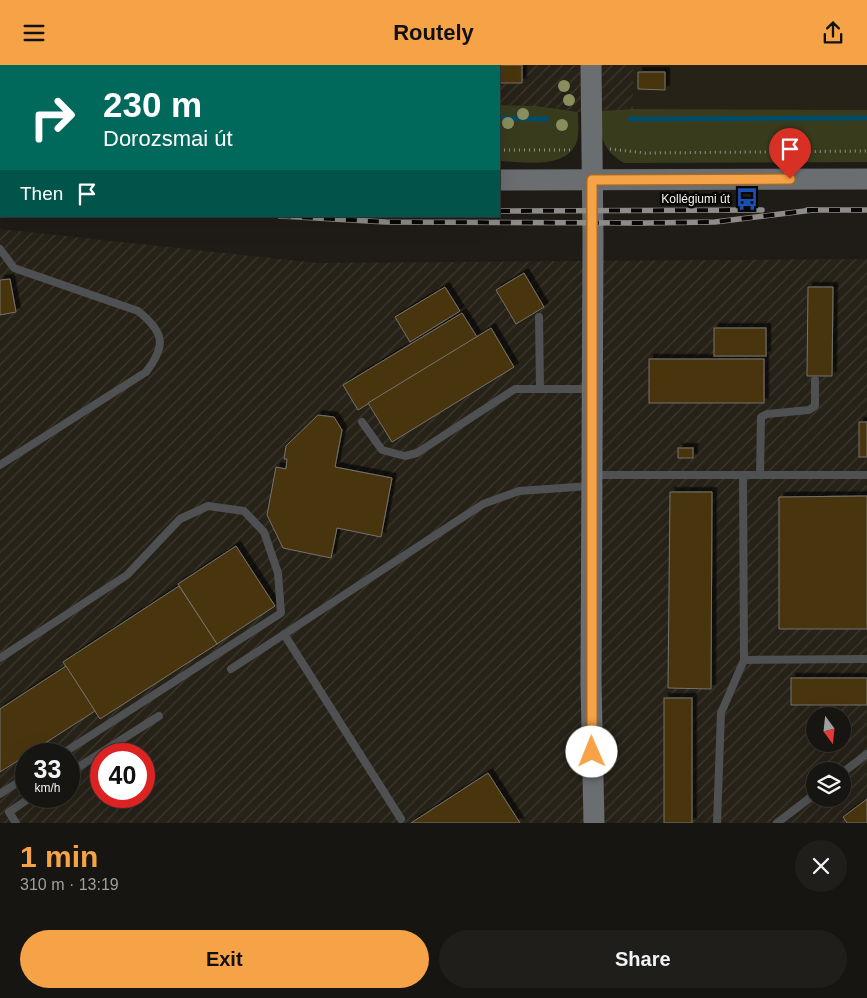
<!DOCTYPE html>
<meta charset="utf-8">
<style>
:root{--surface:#171512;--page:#201e1b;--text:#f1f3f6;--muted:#9e9f9f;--line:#363432;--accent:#f6a246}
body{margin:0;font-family:Arial,sans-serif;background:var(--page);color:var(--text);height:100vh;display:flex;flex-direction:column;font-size:19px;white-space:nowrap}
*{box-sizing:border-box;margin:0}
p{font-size:16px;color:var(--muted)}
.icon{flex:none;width:28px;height:28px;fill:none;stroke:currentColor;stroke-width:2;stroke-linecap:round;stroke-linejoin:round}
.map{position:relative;height:758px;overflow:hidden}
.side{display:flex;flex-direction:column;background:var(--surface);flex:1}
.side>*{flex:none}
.banner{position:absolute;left:0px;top:0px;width:500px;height:152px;box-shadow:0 5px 20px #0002,0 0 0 1px var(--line);background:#00695c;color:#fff;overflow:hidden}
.needle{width:32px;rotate:165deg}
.tools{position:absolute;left:806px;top:642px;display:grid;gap:10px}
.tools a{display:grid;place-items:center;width:45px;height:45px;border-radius:50%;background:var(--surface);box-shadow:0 5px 20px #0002,0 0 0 1px var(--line);font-size:25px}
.speed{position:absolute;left:15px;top:678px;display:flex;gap:10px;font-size:25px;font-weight:700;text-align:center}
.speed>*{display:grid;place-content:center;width:65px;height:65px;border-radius:50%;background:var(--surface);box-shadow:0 5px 20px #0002,0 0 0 1px var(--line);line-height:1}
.speed small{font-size:12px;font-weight:400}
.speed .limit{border:8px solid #d22;background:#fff;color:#111}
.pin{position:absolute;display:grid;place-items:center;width:42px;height:42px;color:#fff;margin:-51px -21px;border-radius:50% 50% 50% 0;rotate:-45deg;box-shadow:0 0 5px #0007}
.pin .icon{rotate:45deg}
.me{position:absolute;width:55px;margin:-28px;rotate:359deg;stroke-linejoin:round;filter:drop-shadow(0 0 4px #0008)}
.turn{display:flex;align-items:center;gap:18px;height:105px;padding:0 20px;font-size:22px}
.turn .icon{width:65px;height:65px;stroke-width:2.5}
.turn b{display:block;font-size:35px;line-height:42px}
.then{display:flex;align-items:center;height:48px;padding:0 20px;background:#0003;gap:10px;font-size:19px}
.round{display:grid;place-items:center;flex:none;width:52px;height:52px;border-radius:26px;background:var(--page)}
.summary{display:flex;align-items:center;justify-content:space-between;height:85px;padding:0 20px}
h1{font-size:30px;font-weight:600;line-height:38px;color:var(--accent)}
.cta{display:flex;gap:10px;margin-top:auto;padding:10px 20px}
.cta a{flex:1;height:58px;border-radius:30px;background:var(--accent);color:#111;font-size:20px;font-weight:600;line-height:58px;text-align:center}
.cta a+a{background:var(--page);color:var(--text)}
header{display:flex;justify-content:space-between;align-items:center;height:65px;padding:0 20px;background:var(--accent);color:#111;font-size:22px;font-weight:600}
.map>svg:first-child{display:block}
</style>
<header><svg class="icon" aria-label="menu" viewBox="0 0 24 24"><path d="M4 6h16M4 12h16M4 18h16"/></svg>Routely<svg class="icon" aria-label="share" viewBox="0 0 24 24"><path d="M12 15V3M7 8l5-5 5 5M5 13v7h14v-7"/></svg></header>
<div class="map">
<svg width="867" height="758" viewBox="0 0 867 758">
<defs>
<pattern id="industrial-furrows" width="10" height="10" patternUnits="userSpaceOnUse" patternTransform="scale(1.25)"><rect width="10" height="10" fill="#272218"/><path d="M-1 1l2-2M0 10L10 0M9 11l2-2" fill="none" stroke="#3c382f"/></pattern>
<filter id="shadow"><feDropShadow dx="4.5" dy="-4.5" stdDeviation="0" flood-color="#0009"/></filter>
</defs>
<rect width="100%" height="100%" fill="#1f1c18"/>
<g fill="#272218">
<path d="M0,0H117L1,1V22Z"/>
<path d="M633,0H867V45L633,44Z"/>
</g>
<g fill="url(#industrial-furrows)" fill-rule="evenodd">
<path d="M117,0H633V44L578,47L537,41L499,40V1Z"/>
<path d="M0,164L317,198L867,194V758H0ZM815,651H842V679H815ZM26,689H69V731H26ZM101,689H144V731H101ZM815,706H842V734H815Z"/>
</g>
<g fill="#383c1d">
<path d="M499,40L537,41L578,47C578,54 579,63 578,70C574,106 524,97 499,96Z"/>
<path d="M633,44L867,45V97L624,98C601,84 601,72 600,46Z"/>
</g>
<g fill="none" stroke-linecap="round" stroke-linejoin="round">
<g stroke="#014c69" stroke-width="5">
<path d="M0,28H1"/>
<path d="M499,53L547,54"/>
<path d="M630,54L867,53"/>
</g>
</g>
<g fill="#4a3409" stroke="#75726d" filter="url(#shadow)">
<path d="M225,0H345L225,1Z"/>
<rect x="370" y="0" width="98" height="1"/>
<path d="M492,0H522V18H499V1Z"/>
<path d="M638,7H665V25L638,24Z"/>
<path d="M524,208L544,242L516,259L496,225Z"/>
<path d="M10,214L16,247L0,250V215Z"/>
<path d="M445,222L460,246L410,277L395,252Z"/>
<path d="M808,222H833L832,311H807Z"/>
<path d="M462,248L477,272L358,345L343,320Z"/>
<path d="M491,263L514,302L392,377L368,338Z"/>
<rect x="714" y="263" width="52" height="28"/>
<rect x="649" y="294" width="115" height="44"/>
<path d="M318,350L334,352L342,365L335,402L392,413L381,472L337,463L331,493L283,483L267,450L276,402L286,404L287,394H284L286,381Z"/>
<rect x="859" y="357" width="8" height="35"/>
<rect x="678" y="383" width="15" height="10"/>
<path d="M670,427H712L711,624L668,623Z"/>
<path d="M867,431V564H779V432Z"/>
<path d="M236,481L275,541L217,579L178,519Z"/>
<path d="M179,521L217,579L100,654L63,597Z"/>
<path d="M66,601L95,646L0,707V644Z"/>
<rect x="791" y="613" width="76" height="27"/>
<rect x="664" y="633" width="28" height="125"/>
<path d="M488,708L520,758H411Z"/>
<path d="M867,734V758H847L843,752Z"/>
</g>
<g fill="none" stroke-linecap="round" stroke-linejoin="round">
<g stroke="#93918d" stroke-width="3" stroke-dasharray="1 4" stroke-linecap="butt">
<path d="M0,53H1"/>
<path d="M610,84L645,88L867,86"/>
<path d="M499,85H574"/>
</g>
<g stroke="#4e5052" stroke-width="8">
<path d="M108,1V0"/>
<path d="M0,184L14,203L138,246C164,267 167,280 146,307L0,400"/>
<path d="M539,252L540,324"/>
<path d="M362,357L382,385L405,391L417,388L515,324H590"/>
<path d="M594,410H867"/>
<path d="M760,410L761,352L767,349L809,345L815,341V315"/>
<path d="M284,569L401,754"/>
<path d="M0,593L127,510L180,454L208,441L244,446L264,467L278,508L281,548L62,689"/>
<path d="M744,595L867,594"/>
<path d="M231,604L483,439L519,426L590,421"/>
<path d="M69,708L159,651"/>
<path d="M842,708L867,689"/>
<path d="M0,729L26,712"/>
<path d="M16,758L9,747L33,731"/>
<path d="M717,758L721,648L744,595L743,410"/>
<path d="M777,758L815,729"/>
</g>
<g stroke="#6a6e70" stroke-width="21">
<path d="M591,0L593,173L591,617L594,758"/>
<path d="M0,86H1"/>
<path d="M499,115L867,114"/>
</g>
<defs>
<g id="rail">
<path d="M0,117H1"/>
<path d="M807,145H867"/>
<path d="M499,146L762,145"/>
<path d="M280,151L386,157L645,158L715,157L813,145"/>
</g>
</defs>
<use href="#rail" stroke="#8e8c88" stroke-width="5.5"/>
<use href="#rail" stroke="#080706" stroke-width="4" stroke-dasharray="11" stroke-linecap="butt"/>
</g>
<g fill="#898e5d">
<circle cx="564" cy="21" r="6"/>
<circle cx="569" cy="35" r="6"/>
<circle cx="523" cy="49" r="6"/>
<circle cx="508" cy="58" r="6"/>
<circle cx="562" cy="60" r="6"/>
</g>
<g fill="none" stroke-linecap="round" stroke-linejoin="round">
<defs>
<path id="route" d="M592,687V115L790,114"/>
</defs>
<use href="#route" stroke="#a0692e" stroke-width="12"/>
<use href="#route" stroke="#f6a246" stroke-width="9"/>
</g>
<defs>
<symbol id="bus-bare" viewBox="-9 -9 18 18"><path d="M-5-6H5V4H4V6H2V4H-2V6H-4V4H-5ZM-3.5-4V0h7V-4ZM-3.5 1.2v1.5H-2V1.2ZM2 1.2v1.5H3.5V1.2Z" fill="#1a4fb4" stroke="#080706" stroke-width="2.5" paint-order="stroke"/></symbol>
</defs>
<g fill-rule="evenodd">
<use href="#bus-bare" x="731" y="118" width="32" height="32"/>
</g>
<g text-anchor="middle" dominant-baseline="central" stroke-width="5" stroke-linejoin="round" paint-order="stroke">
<g font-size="12" fill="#f4f2ef" stroke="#080706" text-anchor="end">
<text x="730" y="134">Kollégiumi út</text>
</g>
</g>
</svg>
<div class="tools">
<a><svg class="needle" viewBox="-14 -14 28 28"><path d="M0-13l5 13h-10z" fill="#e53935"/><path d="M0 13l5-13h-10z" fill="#9e9f9f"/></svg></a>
<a><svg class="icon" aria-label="layers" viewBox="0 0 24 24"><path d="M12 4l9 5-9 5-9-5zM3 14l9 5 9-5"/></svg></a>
</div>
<div class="speed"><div>33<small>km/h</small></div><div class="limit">40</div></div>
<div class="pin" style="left:790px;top:114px;background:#d93025"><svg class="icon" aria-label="arrive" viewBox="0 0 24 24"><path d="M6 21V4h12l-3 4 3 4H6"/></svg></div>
<svg class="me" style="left:592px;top:687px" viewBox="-20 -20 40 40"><circle r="19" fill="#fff"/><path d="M0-13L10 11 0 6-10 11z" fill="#f6a246"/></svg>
<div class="banner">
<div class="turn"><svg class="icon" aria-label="right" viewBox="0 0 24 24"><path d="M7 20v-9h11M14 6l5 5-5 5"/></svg><div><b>230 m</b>Dorozsmai út</div></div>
<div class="then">Then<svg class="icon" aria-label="arrive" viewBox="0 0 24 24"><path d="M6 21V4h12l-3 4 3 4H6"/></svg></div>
</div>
</div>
<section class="side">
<div class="summary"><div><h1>1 min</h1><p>310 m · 13:19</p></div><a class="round"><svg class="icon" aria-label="close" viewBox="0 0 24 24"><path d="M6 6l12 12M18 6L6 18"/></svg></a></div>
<div class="cta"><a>Exit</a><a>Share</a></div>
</section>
